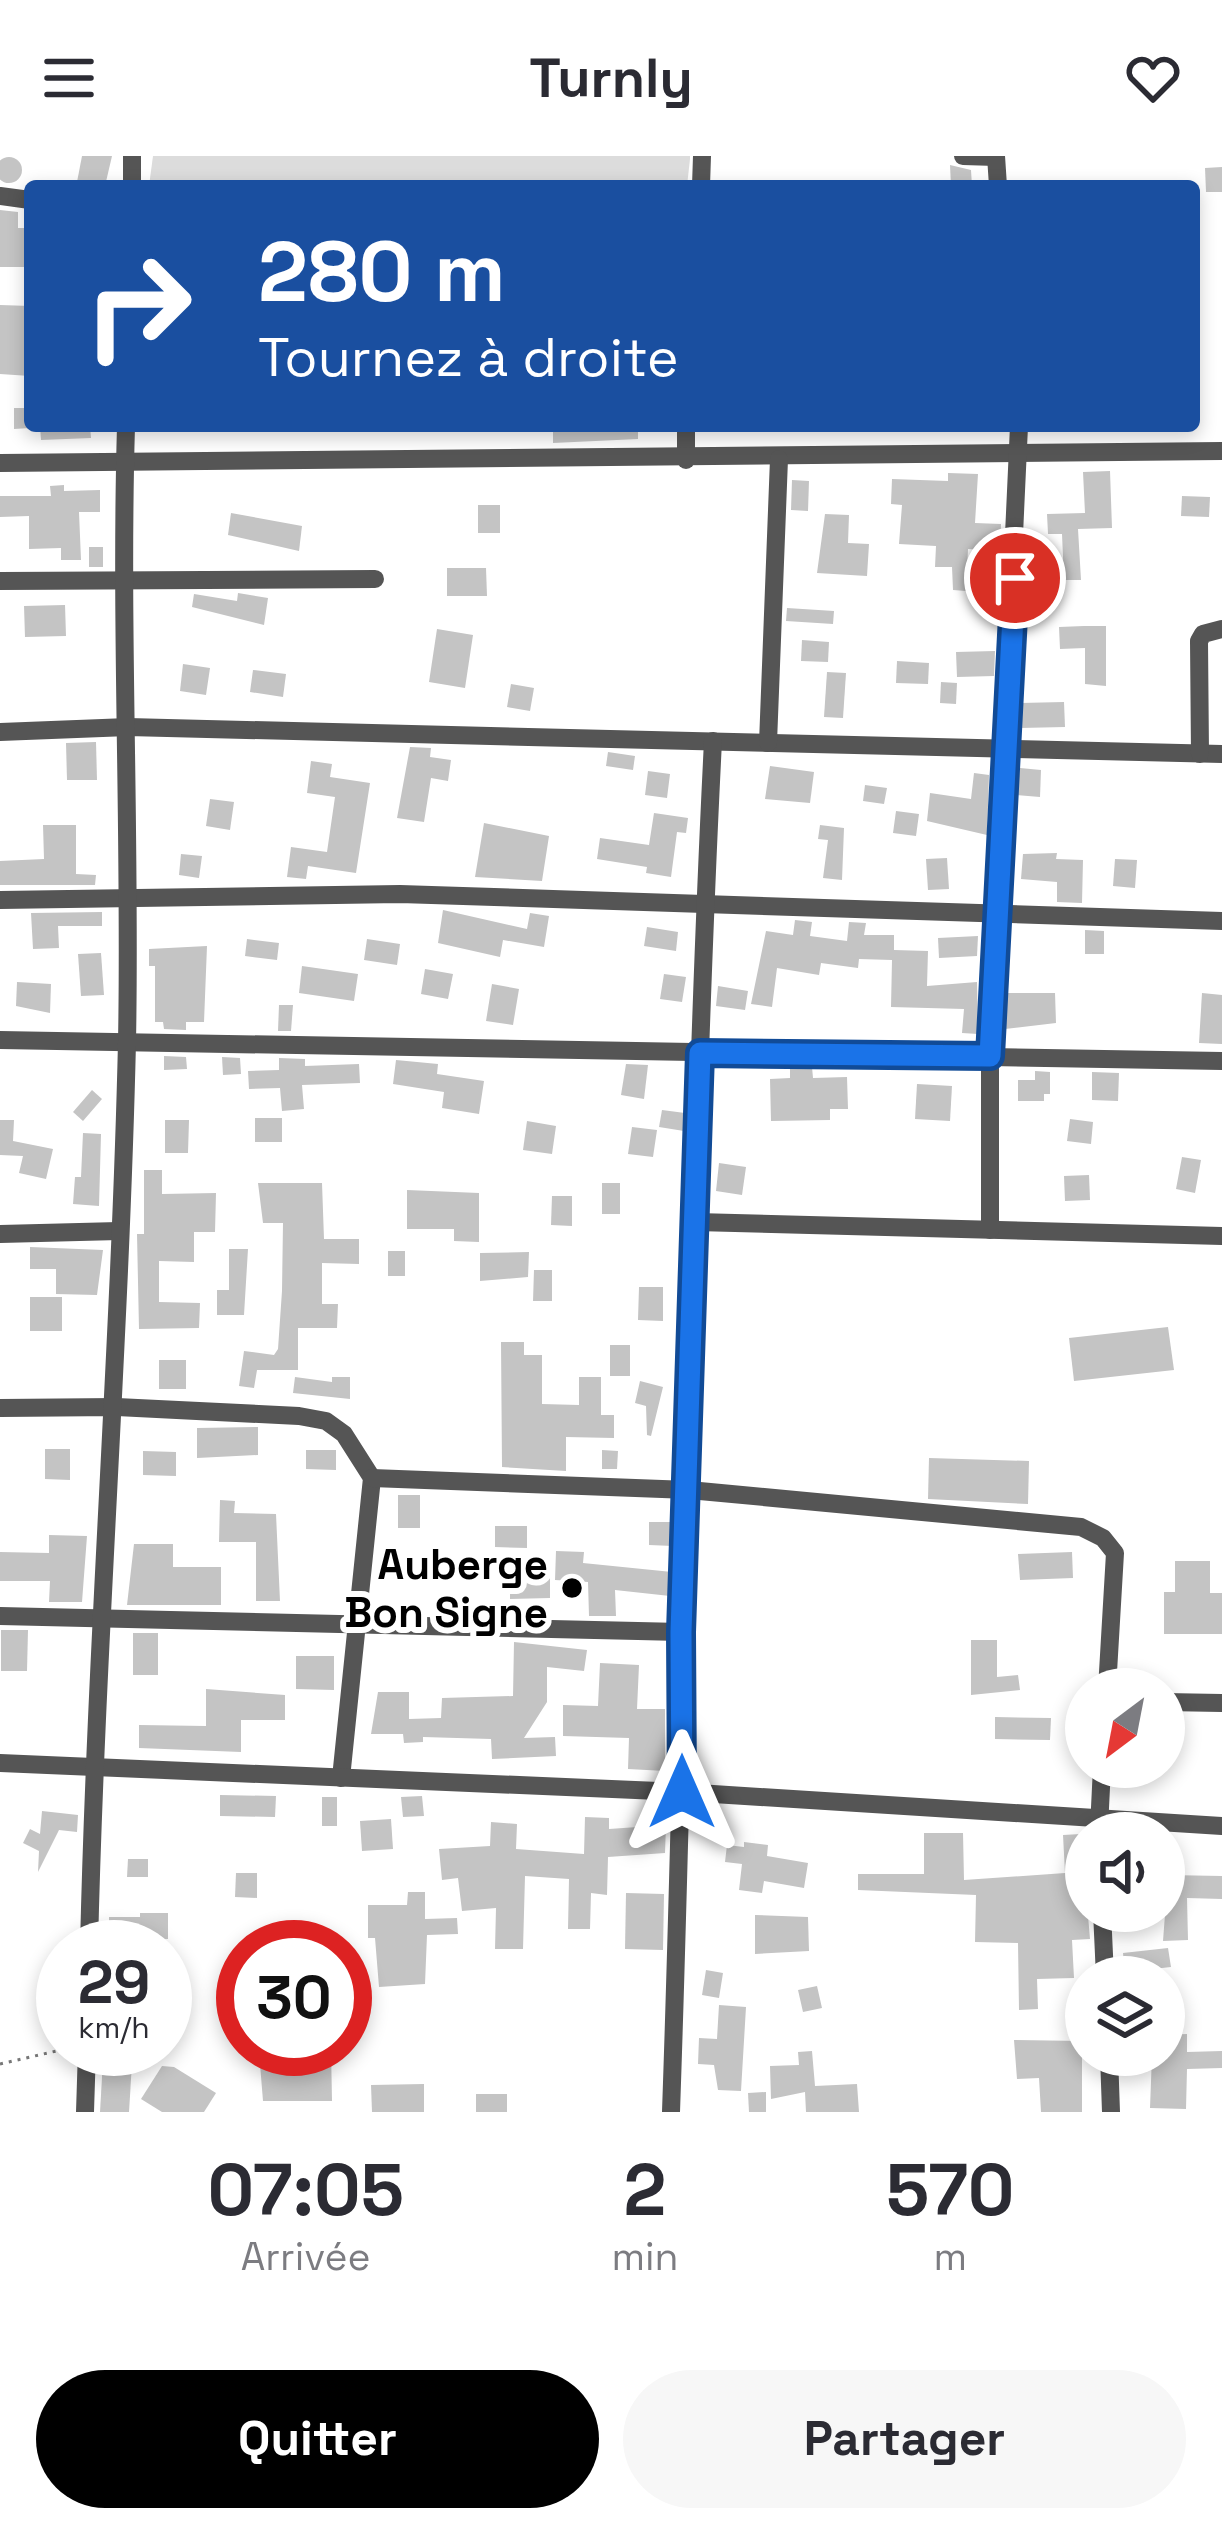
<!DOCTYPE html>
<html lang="fr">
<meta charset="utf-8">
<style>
:root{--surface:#fff;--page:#f7f7f7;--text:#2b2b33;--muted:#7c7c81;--accent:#000}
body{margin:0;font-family:"Space Grotesk",sans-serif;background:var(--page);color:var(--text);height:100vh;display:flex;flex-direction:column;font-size:45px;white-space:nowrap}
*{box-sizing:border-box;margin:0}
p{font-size:39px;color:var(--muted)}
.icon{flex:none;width:66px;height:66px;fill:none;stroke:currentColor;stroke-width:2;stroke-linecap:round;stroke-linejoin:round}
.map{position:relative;height:1956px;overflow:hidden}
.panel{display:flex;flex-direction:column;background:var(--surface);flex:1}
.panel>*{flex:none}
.guide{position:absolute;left:24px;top:24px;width:1176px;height:252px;border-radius:12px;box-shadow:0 6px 18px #0003;background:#1a4fa0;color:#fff;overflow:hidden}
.needle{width:78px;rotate:212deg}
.fabs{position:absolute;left:1065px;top:1512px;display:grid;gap:24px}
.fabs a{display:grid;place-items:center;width:120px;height:120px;border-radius:50%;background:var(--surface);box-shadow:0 6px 18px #0003;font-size:60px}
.speed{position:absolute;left:36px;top:1764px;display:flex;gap:24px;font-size:60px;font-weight:700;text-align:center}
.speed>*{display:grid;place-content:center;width:156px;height:156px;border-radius:50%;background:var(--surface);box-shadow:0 6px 18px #0003;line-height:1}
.speed small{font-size:30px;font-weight:400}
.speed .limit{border:18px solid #d22;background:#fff;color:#111}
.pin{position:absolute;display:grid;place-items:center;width:102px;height:102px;color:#fff;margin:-51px;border:6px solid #fff;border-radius:50%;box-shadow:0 3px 12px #0007}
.me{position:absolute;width:132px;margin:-66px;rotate:0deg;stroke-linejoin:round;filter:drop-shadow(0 0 9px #0008)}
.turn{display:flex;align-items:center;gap:42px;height:252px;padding:0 36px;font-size:54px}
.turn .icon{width:156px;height:156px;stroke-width:2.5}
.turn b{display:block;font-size:84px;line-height:102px}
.eta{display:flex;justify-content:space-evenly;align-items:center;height:204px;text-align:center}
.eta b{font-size:72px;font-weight:600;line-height:84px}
.button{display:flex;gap:24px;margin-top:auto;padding:24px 36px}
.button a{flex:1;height:138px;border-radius:72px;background:var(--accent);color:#fff;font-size:48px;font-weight:600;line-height:138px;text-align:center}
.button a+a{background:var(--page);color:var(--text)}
header{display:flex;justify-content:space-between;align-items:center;height:156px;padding:0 36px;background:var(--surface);font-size:54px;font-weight:600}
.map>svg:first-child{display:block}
</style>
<header><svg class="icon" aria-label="menu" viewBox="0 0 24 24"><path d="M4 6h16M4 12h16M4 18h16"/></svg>Turnly<svg class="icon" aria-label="heart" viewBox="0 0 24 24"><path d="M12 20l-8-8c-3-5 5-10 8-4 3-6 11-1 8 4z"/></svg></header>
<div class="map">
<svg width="1222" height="1956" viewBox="0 0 1222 1956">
<rect width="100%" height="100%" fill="#fff"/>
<path fill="#dcdcdc" d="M153,0H690V3L687,30H149Z"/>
<g fill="#c4c4c4">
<path d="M82,0H112L105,30L77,26Z"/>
<circle cx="9" cy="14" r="13"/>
<path d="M950,9L971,14L972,30H951Z"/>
<path d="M1222,11V36H1206L1205,12Z"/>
<path d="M0,54L18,56V72H30V111H0Z"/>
<path d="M0,149L30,150V220L0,218Z"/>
<path d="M14,252H30V272L14,273Z"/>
<path d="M40,270H90L91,282L41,284Z"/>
<path d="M553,270H638V283L553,287Z"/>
<path d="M1110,315L1112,372L1078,373L1081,424H1064L1062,378H1048L1047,358L1085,357L1083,316Z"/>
<path d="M948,317L978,318L975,367L1001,368L1000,395L968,393L966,435L953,434L952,411H935L936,390L899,388L902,349L891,348L892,323L948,325Z"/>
<path d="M792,324L809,325L808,355L791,354Z"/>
<path d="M64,329V335L100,334V356H79L81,404H61V392L29,393V360L0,361V340H51L50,330Z"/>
<path d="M1182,340L1210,341L1209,361L1181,360Z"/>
<rect x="478" y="349" width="22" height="28"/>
<path d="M231,357L302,370L299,395L228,379Z"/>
<path d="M825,358L849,359L848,387L869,388L867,420L817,417Z"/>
<rect x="89" y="391" width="14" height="20"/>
<path d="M447,412H486L487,440H447Z"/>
<path d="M238,437L268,442L264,469L192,451L194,438L237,445Z"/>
<path d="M65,449L66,480L25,481L24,450Z"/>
<path d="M787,452L834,455L833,468L786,465Z"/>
<path d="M1084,470H1106V530L1085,528V492L1060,493L1059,471Z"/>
<path d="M437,473L473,479L465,532L429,526Z"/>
<path d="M802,484L829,486L828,506L801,505Z"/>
<path d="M995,495L994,520L957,521L956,496Z"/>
<path d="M897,505L929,507L928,528L896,527Z"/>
<path d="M183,508L210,512L206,539L180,535Z"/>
<path d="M253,514L286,518L283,541L250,536Z"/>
<path d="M827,516L846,517L843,562L824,561Z"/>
<path d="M941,526L957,527L956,548L940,547Z"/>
<path d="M511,528L534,532L530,555L507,551Z"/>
<path d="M1064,546L1065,571L1020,572V547Z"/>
<path d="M96,586L97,624H67L66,587Z"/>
<path d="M410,591L431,592L430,601L451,604L448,625L431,622L424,666L397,662Z"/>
<path d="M608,596L635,600L633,614L606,610Z"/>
<path d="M311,605L332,608L330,621L370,627L356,717L308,710L306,723L287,721L291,691L327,696L335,641L307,637Z"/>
<path d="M770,610L814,616L810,647L765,643Z"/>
<path d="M1020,612L1041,614L1040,641L1016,639Z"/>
<path d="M648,615L670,618L667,642L645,639Z"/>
<path d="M974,617L989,619L987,679L927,665L930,637L971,643Z"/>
<path d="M865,629L887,632L884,648L863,645Z"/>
<path d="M210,643L234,646L230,674L206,670Z"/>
<path d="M896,655L919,658L916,680L893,677Z"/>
<path d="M654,657L688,662L686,677L677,676L671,721L646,717L647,711L597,703L600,682L649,689Z"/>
<path d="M484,667L549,680L542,725L475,721Z"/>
<path d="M43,669H76V718L96,719L95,729H0V705L44,703Z"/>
<path d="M820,669L844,672L842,724L823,722L828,684L818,683Z"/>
<path d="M1057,697L1056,703L1083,704L1082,747L1057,746V726L1021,723L1023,698Z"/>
<path d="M181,698L202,700L199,722L179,719Z"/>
<path d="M947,702L949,733L928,734L926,703Z"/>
<path d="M1115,703L1137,704L1135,732L1113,730Z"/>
<path d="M443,754L527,773L530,757L549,760L544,791L503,784L500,801L438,787Z"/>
<path d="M102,756V770H58L59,792L33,793L31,757Z"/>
<path d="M795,764L812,766L810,780L847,785L849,766L866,767L864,779H894V794L928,795L927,830L977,826L978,878L962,877L964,853L891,851L892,804L859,803L858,812L821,807L819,819L777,812L772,851L751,848L766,775L793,779Z"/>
<path d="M647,771L678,776L676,795L644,790Z"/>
<path d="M1085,774L1104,775V798H1085Z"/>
<path d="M978,780L977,800L939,802L938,782Z"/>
<path d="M247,783L279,787L277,804L245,800Z"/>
<path d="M367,783L400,788L397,809L364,804Z"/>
<path d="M207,790L204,866H186V874L164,873L163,866H155V810H149V793Z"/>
<path d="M101,797L104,839L81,840L78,798Z"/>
<path d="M302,810L358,818L354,845L299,837Z"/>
<path d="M425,813L453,818L448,843L421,838Z"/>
<path d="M664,818L686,821L682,846L660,843Z"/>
<path d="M17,826L51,828L50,857L16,850Z"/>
<path d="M492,828L519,833L513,869L486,865Z"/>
<path d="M718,830L748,835L745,854L716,850Z"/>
<path d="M1006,837H1055L1056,867L1005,873Z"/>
<path d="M1202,837L1222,839V888L1199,887Z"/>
<path d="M279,849H293L291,875H278Z"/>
<path d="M164,900L186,901L187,913L164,914Z"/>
<path d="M222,901L240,902L241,918L223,919Z"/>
<path d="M279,902L305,903V910L359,908L360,927L302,929L304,953L282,955L280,932L249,933L248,915L279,914Z"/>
<path d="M396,904L438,908L437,918L484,925L479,958L442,952L444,936L393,928Z"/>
<path d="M626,908L648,909L644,943L621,939Z"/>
<path d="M790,911H812L813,922L847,921L848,953H830V964L771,965L770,923L790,922Z"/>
<path d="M1035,915L1050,916V938H1044V945H1018V924H1035Z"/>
<path d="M1092,916L1119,917L1118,945L1092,944Z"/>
<path d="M917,928L952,930L950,965L915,963Z"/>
<path d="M92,934L102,943L83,965L73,956Z"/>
<path d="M662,954L685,957L684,975L659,971Z"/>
<rect x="255" y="962" width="27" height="24"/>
<path d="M1070,963L1093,966L1091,988L1067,985Z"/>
<path d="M0,964H14L13,985L53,993L46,1023L19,1017L23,1000L0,999Z"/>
<path d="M165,964H189L188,997H165Z"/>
<path d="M527,965L556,970L552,998L523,994Z"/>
<path d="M632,971L657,974L653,1001L628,998Z"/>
<path d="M83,977L101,978L99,1050L73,1048L75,1021H81Z"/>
<path d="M1182,1001L1201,1004L1195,1037L1176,1033Z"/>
<path d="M719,1007L746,1011L742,1039L716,1035Z"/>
<path d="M144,1014H162V1038L216,1037L215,1076H194V1106L159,1105V1146L200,1147L199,1172L139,1173L137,1078H144Z"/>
<path d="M1089,1019L1090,1044L1065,1045L1064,1020Z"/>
<path d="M258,1027H322L324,1083H359V1108L322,1107V1148H338L337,1172H298V1214H257L254,1232L239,1230L244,1195L274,1199L278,1193L282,1135L283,1067H263Z"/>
<rect x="602" y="1027" width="18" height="31"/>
<path d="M407,1034L479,1037V1086L454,1085V1073H407Z"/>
<path d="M552,1040H572V1070L551,1069Z"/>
<path d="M30,1091L103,1094L97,1139L56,1138V1113H30Z"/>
<path d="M229,1093H248L244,1159H217V1134H229Z"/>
<rect x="388" y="1095" width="17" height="25"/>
<path d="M529,1096L528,1121L480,1125V1097Z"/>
<path d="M534,1114H552V1145H533Z"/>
<path d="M639,1131H663V1165L638,1164Z"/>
<rect x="30" y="1141" width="32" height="34"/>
<path d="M1168,1171L1174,1214L1074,1225L1069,1182Z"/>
<path d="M501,1186H524V1199H542V1248L579,1249V1221H601V1259H614V1282L566,1281V1315L502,1311Z"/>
<rect x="610" y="1189" width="20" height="31"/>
<rect x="159" y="1204" width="27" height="29"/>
<path d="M295,1221L332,1226V1221H350V1243L293,1237Z"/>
<path d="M640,1225L663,1231L651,1280L647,1279L646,1250L635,1247Z"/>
<path d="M258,1271V1299L197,1302V1272Z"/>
<path d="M45,1293H70V1324L45,1323Z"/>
<path d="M306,1294H336V1314L306,1313Z"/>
<path d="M602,1294L618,1295L617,1313H602Z"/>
<path d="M143,1295L176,1296V1320L143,1319Z"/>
<path d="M929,1302L1029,1305L1028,1348L928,1343Z"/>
<rect x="398" y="1339" width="22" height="33"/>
<path d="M220,1344L235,1345L234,1357L276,1358L280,1445H256V1386H219Z"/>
<path d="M649,1366H674L673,1390L649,1389Z"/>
<path d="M495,1370H527V1392L495,1391Z"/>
<path d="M49,1379L87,1380L82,1446H49L50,1425H0V1396L49,1397Z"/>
<path d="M134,1388H173V1411H221V1449H127Z"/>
<path d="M556,1395L584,1396L583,1407L672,1416L670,1440L615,1434L616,1460H589L588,1426L555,1424Z"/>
<path d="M1072,1396L1073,1422L1020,1424L1018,1398Z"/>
<path d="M1175,1405H1210V1437H1222V1478H1164V1436H1175Z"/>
<path d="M550,1421V1442L510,1443V1422Z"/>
<path d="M1,1474H28L27,1515H1Z"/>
<rect x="133" y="1477" width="25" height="42"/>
<path d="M971,1484H997V1521L1018,1519L1020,1534L971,1539Z"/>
<path d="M514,1486L587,1494L584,1515L547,1511V1546L524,1582L555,1581L556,1600L492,1603L491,1583L423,1581V1586L404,1587L403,1578H371L378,1536H409V1563L441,1562L442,1542L513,1540Z"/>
<path d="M296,1500H334V1534L296,1533Z"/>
<path d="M600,1507L639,1509L637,1553H665V1615L628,1613L629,1582L563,1580V1549L598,1550Z"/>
<path d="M206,1533L285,1539V1564H241V1596L139,1592V1569L206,1570Z"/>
<path d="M995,1561L1051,1562L1050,1584L995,1583Z"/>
<path d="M220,1639L276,1640L275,1661L220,1660Z"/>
<path d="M422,1640L424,1660L403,1661L401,1641Z"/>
<rect x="322" y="1641" width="15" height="29"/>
<path d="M42,1655L78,1659L77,1676L59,1674L38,1716L39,1695L23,1687L30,1673L40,1678Z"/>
<path d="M585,1661L609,1662V1673L666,1669L665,1697L608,1701L607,1739L591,1737L590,1773H568L569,1723L525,1720L523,1793H495L496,1752L462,1755L458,1722L442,1724L439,1693L490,1690L491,1666L517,1668L516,1693L584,1698Z"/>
<path d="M391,1663L393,1693L362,1695L360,1665Z"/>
<path d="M924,1677H963L964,1724L1065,1717L1063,1679L1081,1678L1090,1783L1072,1784L1074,1822L1037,1823L1038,1853L1019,1854L1018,1787L975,1786L976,1739L858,1734V1718H924Z"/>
<path d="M744,1686L768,1689L767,1700L808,1707L804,1732L764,1725L762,1737L739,1734L742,1708L725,1706L727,1689L744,1691Z"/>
<path d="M128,1703H148V1721H127Z"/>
<path d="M236,1717H257V1742L235,1741Z"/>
<path d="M1168,1719L1222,1720V1743L1187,1742L1188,1784L1163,1785Z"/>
<path d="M408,1736H425V1763L457,1762L458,1778L427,1779L425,1828L379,1831L375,1782H368V1749H407Z"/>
<path d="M626,1737L664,1738L663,1794L625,1793Z"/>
<path d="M140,1757H168V1783L109,1786V1761H140Z"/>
<path d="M755,1759L808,1761L809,1795L755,1798Z"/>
<path d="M1168,1792L1171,1811L1125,1816L1123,1797Z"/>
<path d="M706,1814L723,1817L719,1842L702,1839Z"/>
<path d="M817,1830L822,1852L803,1856L798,1834Z"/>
<path d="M719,1849L746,1851L741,1935L718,1934L714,1909L698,1908L699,1882L717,1883Z"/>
<path d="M1187,1878V1896L1222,1895V1912L1187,1913L1186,1953L1150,1952L1152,1899H1164V1879Z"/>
<path d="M1014,1884L1082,1885V1956H1041L1039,1922L1017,1923Z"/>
<path d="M310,1893H331L332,1945H263L260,1908H310Z"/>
<path d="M812,1895L815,1930L857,1928L859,1956H806L805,1936L771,1943L770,1910L799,1909L798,1896Z"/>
<path d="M103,1904L132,1907L129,1956H100Z"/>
<path d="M162,1910L174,1911L216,1937L204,1956H162L141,1943Z"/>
<path d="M424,1928V1956H372L371,1929Z"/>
<path d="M766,1936V1956H749L748,1937Z"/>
<rect x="476" y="1938" width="31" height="18"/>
</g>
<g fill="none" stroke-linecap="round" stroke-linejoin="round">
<path stroke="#777" stroke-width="3" stroke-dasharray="3 6" stroke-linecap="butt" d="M0,1908L65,1893"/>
<g stroke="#555" stroke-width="18">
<path d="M963,0L996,1"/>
<path d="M996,0L998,30"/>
<path d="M132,30V0"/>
<path d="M701,30L702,0"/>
<path d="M0,40L30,44"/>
<path d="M686,270V304"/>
<path d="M0,307L1222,295"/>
<path d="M0,425L375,423"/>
<path d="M0,576L128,571L1222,598"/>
<path d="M768,587L779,303"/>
<path d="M1200,598L1199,485L1203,478L1222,473"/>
<path d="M0,744L400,738L1222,765"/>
<path d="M0,884L1222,905"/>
<path d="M696,1066L1222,1080"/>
<path d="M990,1074V900L1019,270"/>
<path d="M0,1078L119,1075"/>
<path d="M0,1252L117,1251L299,1260L326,1265L344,1278L372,1322L341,1622"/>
<path d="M372,1322L689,1334L1081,1371L1103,1382L1115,1397L1107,1533"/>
<path d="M0,1460L681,1476"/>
<path d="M1164,1546L1222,1547"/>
<path d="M0,1607L682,1636L1222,1670"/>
<path d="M1099,1672L1102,1611"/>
<path d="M1102,1755L1105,1821"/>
<path d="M89,1791C96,1489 120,1188 127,886C131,681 120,475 126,270"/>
<path d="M1109,1899L1111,1956"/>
<path d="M85,1956L87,1893"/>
<path d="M671,1956C687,1499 690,1042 713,585"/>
</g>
</g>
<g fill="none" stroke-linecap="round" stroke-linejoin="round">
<defs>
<path id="route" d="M682,1636L681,1476L700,897L990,900L1015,422"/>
</defs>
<use href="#route" stroke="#114b97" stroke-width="30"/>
<use href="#route" stroke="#1a73e8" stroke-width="21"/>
</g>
<circle fill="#000" stroke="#fff" stroke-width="4.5" cx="572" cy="1432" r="12"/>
<g text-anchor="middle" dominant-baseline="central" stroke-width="12" stroke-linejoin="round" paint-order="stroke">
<g font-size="42" font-weight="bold" fill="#000" stroke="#fff" text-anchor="end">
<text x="548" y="1408">Auberge<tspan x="548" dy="48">Bon Signe</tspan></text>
</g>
</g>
</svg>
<div class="fabs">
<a><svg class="needle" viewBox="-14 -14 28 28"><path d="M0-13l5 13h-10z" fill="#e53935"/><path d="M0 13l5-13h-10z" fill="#7c7c81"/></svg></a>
<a><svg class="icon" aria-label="sound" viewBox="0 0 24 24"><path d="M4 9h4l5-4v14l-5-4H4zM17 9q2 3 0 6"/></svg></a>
<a><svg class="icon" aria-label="layers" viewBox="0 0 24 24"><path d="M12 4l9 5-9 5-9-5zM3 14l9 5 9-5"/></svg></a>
</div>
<div class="speed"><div>29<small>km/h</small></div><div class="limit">30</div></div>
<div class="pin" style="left:1015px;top:422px;background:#d93025"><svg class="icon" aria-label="arrive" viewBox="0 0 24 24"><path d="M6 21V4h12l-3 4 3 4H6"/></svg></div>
<svg class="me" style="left:682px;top:1636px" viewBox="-20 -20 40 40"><path d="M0-17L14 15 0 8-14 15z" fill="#1a73e8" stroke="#fff" stroke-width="4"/></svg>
<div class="guide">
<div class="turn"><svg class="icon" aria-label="right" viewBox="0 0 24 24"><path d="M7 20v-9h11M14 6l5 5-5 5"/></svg><div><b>280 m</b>Tournez à droite</div></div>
</div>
</div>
<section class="panel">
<div class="eta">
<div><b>07:05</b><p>Arrivée</p></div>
<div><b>2</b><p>min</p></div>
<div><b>570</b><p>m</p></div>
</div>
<div class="button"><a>Quitter</a><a>Partager</a></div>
</section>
